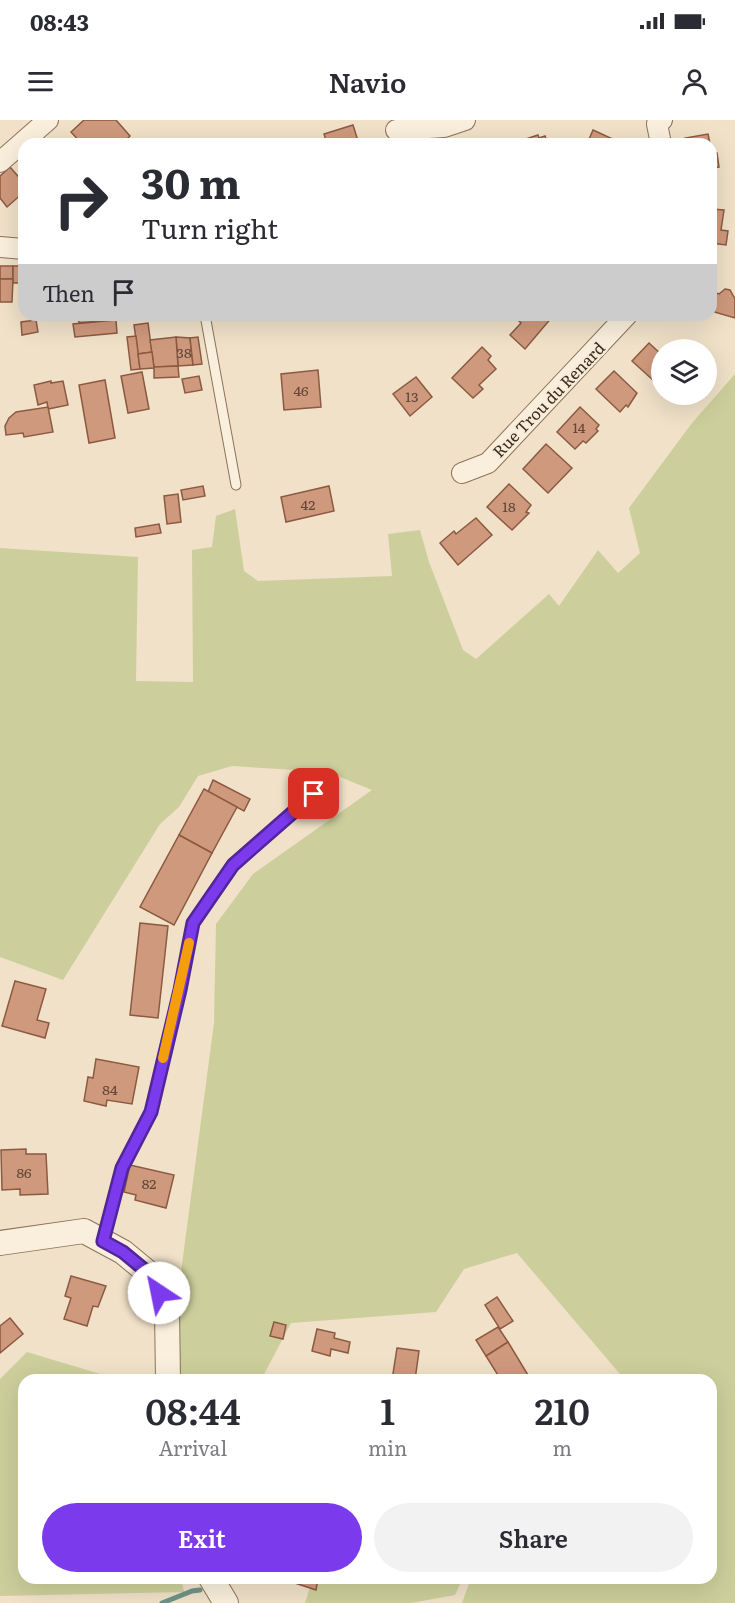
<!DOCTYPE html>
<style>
:root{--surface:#fff;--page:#f2f2f3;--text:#2b2b33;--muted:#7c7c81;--accent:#7c3aed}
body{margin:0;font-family:Literata,serif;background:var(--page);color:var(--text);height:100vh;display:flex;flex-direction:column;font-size:22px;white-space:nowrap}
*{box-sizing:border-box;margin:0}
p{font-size:20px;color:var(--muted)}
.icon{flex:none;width:33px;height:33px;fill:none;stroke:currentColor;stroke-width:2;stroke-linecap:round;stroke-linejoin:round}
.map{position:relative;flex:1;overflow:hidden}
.side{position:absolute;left:18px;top:1254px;width:699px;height:210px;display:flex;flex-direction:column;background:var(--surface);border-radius:18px;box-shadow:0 6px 24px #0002}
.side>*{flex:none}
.hud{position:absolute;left:18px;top:18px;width:699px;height:183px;border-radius:18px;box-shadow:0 6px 24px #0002;background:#fff;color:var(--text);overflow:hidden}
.fabs{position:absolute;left:651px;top:219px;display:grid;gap:12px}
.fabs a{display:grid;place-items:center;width:66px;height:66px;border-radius:50%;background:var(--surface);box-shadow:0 6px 24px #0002;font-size:30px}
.pin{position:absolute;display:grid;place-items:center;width:51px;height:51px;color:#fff;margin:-26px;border-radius:12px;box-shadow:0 3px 9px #0006}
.me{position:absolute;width:66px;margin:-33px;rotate:326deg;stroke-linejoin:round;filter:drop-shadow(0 0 4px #0008)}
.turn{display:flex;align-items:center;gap:21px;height:126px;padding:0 24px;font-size:27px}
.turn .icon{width:78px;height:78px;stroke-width:2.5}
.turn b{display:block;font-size:42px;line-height:51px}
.then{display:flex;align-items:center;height:57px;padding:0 24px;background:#0003;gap:12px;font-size:22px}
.eta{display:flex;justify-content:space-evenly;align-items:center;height:102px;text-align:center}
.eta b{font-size:36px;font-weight:600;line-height:42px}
.primary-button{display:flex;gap:12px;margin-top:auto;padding:12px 24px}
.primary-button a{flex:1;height:69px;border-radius:36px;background:var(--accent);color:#fff;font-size:24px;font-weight:600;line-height:69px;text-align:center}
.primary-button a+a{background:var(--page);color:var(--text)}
.status{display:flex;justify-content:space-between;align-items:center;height:42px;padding:0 30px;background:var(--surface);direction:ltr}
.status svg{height:16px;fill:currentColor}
header{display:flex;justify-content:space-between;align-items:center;height:78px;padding:0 24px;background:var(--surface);font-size:27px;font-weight:600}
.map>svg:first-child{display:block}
</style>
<div class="status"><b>08:43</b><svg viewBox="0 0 49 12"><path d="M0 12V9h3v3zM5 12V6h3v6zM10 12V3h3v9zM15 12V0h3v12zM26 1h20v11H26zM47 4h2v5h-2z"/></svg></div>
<header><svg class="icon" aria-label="menu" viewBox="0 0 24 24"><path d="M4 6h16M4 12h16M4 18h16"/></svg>Navio<svg class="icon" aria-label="person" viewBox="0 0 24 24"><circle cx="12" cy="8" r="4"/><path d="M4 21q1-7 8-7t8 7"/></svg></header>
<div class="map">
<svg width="735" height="1483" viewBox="0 0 735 1483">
<rect width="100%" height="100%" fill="#f0e1c8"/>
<g fill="#cccf9b">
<path d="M735,254V1483H462L471,1458H711V1260H625L517,1133L464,1149L436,1192L291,1203L261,1260H180L175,1197L214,903L216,804L253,754L372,670L328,652L232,646L198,656L179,687L160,704L63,860L0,837V428L138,437L136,561L193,562L192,430L212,427L216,396L235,389L244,451L258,461L392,456L388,414L420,410L429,442L463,530L476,539L549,474L559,486L598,430L618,453L640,433L629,388L692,303Z"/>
<path d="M27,1232L120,1260H24V1458H181L184,1472L0,1476V1259Z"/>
<path d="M313,1458H463L455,1475L411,1483H305Z"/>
</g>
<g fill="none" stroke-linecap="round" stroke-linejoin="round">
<path stroke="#6f9387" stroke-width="5" d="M162,1483L192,1471L200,1470"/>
</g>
<g fill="#cf997d" stroke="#8c5a41" stroke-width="1.5">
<path d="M84,0H116L130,16L122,24H82L71,12Z"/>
<path d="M353,5L359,24H327L324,14Z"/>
<path d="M593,10L615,20L613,24H587Z"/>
<path d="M708,14L710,24H686L685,18Z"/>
<path d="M538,15L539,18L545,16L548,24H518L517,22Z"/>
<path d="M711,27L712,33H717L719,47L711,48Z"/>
<path d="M10,47L24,63V72L7,87L0,78V56Z"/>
<path d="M711,89L724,90L721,110L728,111L726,125L711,123Z"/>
<rect x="0" y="146" width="13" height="13"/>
<rect x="13" y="146" width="11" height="17"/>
<path d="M0,159H13L12,182H0Z"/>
<path d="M725,169L730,170L735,179V198L711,191V171L719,174Z"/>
<path d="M78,195H116V200L79,203Z"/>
<path d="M520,195L553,196L525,229L510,215L521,203L517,199Z"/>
<path d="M36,200L38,212L22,215L21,202Z"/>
<path d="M116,200L117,213L75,217L73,204Z"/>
<path d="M148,203L152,232L138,234L134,205Z"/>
<path d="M136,216L140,249L131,250L127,217Z"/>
<path d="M176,217L190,218L193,245L178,246Z"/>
<path d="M176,217L178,246L154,247L150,220Z"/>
<path d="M198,217L202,244L193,245L190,218Z"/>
<path d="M649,223L662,235V253L654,261L632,241Z"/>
<path d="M482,227L491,236L488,240L496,249L479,265L483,269L473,278L452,258Z"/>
<path d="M152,232L154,248L140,249L138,234Z"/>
<path d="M178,246L179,257L154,258V247Z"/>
<path d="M318,250L321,287L284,290L281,254Z"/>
<path d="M614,251L637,273L628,287L626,285L620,292L596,269Z"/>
<path d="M142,252L149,289L128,293L121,256Z"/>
<path d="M199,256L202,270L185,273L182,259Z"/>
<path d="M416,257L432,277L410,296L393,274Z"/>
<path d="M105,260L115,318L89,323L79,265Z"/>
<path d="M51,261V263L63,261L68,285L48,289L47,282L38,285L34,265Z"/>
<path d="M48,287L53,312L24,317L23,313L6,315L5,306L9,298L16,292Z"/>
<path d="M580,287L599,305L596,309L598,311L586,323L583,321L575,329L557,312Z"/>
<path d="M546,324L572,348L548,373L523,349Z"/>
<path d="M509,364L531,385L526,392L529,393L512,410L487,387Z"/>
<path d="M203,366L205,376L183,380L181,370Z"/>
<path d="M329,366L334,391L286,402L281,377Z"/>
<path d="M178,374L181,402L167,404L164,376Z"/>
<path d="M476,398L492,415L458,445L440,423L454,411L456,414Z"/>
<path d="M159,404L161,413L136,417L135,408Z"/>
<path d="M213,660L250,679L244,691L208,672Z"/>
<path d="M204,669L237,687L212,733L179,715Z"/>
<path d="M179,715L212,733L174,805L140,787Z"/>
<path d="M140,803L168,806L158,898L130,895Z"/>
<path d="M15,861L46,869L37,900L49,903L45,918L2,906Z"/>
<path d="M96,939L139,947L132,984L107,980L106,986L84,981L88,957L93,958Z"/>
<path d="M26,1029V1034H46L48,1074L20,1075V1069L2,1070L1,1030Z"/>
<path d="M130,1045L174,1055L166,1088L135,1080L136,1075L124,1072Z"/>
<path d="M71,1156L106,1166L98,1187L93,1186L87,1206L64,1199L71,1178L65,1176Z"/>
<path d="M497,1177L513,1201L500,1209L485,1185Z"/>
<path d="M10,1198L23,1214L0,1233V1206Z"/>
<path d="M274,1202L286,1205L283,1219L270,1216Z"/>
<path d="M498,1207L508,1222L486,1236L476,1220Z"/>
<path d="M317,1209L335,1213L334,1218L350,1222L348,1233L331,1229L330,1236L312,1231Z"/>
<path d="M508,1222L531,1260H501L486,1236Z"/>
<path d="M397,1228L419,1231L415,1260H392Z"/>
<path d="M298,1458H318L316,1470L295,1463Z"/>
</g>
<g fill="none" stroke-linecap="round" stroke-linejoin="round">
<defs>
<g id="service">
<path d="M205,195L236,365"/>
<path d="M104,1119L122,1048L151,991L180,870L193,803L233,745L314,674"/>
</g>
<g id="minor">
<path d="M396,10L444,7L465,0"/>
<path d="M661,24L657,4L662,0"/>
<path d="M0,42L48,0"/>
<path d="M0,127L24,129"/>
<path d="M462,353L488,343L627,195"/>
</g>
<g id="tertiary">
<path d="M0,1123L84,1111L123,1132L152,1156L167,1190L168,1260"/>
<path d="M211,1458L226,1483"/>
</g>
</defs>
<use href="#service" stroke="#8c735c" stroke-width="11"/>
<use href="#minor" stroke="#8c735c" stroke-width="22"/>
<use href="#tertiary" stroke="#8c735c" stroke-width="26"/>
<use href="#service" stroke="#faefdc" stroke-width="9"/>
<use href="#minor" stroke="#faefdc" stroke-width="20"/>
<use href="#tertiary" stroke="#faefdc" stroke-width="24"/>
</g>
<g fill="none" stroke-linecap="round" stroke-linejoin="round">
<defs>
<path id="route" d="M159,1173L152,1156L123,1132L103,1121L122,1048L151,992L180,870L193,803L233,745L314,674"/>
</defs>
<use href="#route" stroke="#51269a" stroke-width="15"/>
<use href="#route" stroke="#7c3aed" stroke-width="10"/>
<path stroke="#f59e0b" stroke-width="10" d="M163,938L189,823"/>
</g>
<g text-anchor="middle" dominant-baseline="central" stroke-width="4.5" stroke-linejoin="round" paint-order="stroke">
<g font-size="14" fill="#624737">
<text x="184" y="232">38</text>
<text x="301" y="270">46</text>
<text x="412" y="276">13</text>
<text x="579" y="307">14</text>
<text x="308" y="384">42</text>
<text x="509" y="386">18</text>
<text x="110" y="969">84</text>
<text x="24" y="1052">86</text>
<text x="149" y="1063">82</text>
</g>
<g font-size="16" fill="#3d2c20" stroke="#f7ecd8">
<text transform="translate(548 279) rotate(-46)">Rue Trou du Renard</text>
</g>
</g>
</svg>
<div class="fabs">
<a><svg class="icon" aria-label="layers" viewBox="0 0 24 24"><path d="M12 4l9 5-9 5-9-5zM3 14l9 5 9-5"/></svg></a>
</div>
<div class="pin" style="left:314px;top:674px;background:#d93025"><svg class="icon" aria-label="arrive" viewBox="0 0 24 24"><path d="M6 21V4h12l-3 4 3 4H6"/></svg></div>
<svg class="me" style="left:159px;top:1173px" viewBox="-20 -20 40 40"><circle r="19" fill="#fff"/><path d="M0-13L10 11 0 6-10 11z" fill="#7c3aed"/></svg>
<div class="hud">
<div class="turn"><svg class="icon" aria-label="right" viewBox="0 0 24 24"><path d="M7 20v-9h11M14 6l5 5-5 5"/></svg><div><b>30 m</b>Turn right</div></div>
<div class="then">Then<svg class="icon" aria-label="arrive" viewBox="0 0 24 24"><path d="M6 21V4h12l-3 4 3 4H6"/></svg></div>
</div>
<section class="side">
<div class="eta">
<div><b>08:44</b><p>Arrival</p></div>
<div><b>1</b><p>min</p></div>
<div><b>210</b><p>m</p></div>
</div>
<div class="primary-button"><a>Exit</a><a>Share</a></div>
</section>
</div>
